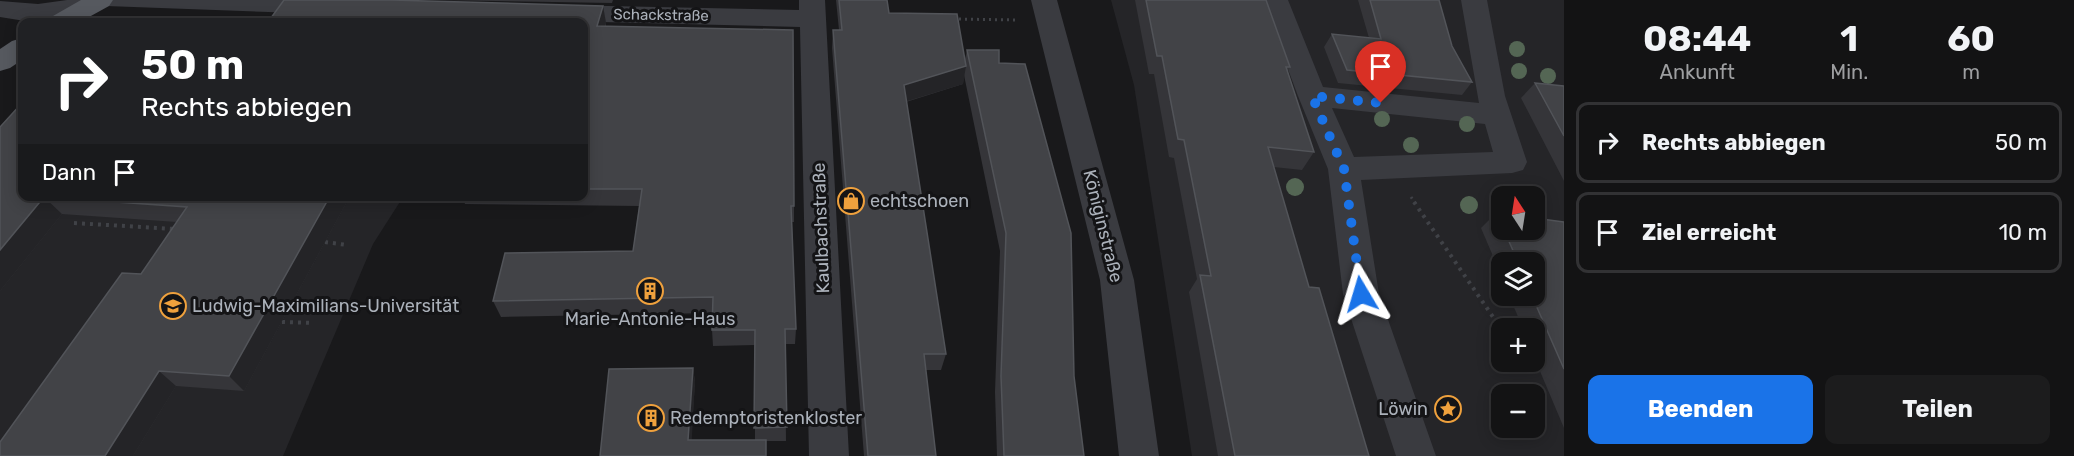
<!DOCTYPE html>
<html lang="de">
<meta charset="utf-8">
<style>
:root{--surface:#131314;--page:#1c1c1d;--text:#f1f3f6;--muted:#9d9ea0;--line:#323234;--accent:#1a73e8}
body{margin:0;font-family:Rubik,sans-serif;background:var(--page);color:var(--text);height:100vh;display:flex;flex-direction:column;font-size:22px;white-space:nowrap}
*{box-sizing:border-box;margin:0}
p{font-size:20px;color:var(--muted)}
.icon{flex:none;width:33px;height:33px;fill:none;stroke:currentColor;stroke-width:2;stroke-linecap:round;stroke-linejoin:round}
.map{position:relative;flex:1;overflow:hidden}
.details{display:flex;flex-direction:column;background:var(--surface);width:510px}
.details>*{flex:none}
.top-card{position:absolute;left:18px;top:18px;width:570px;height:183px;border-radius:12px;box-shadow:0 3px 15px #0003,0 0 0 2px var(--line);background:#202124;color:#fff;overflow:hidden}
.needle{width:39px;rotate:348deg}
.buttons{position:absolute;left:1491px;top:186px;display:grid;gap:12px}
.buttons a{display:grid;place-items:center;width:54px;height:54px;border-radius:12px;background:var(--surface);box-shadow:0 3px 15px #0003,0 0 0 2px var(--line);font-size:30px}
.pin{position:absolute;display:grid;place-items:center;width:51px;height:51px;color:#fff;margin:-62px -26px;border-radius:50% 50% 50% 0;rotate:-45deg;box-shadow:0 0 6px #0007}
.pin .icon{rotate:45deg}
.me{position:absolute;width:66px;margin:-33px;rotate:353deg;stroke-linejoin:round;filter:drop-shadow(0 0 4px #0008)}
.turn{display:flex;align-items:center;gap:21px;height:126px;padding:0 24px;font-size:27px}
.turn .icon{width:78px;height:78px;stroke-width:2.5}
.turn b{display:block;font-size:42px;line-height:51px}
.then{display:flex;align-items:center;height:57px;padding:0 24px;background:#0003;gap:12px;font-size:22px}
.eta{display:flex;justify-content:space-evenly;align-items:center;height:102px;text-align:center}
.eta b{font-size:36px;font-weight:700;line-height:42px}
.action{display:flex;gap:12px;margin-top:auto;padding:12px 24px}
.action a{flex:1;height:69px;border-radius:12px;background:var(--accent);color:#fff;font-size:24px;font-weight:700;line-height:69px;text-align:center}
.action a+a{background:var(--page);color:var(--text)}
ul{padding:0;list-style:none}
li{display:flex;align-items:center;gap:18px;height:81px;margin:0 12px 9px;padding:0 12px;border:3px solid var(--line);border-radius:12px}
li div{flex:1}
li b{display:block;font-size:22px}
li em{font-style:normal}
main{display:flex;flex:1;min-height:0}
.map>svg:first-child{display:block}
</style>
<main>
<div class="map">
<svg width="1564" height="456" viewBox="0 0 1564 456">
<rect width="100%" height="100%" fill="#19191b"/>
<g fill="#252528" fill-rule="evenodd">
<path d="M1111,0H1564V456H1192L1134,85ZM1502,196H1534V230H1502ZM1502,262H1534V296H1502ZM1502,328H1534V362H1502ZM1502,394H1534V428H1502Z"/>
<path d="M0,163L22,196L403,197L373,244L283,456H0Z"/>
</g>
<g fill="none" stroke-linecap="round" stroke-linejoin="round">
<g stroke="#404247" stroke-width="3" stroke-dasharray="2 4" stroke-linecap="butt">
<path d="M953,19L1018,20"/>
<path d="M1411,197L1416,204"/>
</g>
<g stroke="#404247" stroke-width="4" stroke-dasharray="3 5" stroke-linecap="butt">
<path d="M1414,202L1502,330"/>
<path d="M74,223L175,229"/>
<path d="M325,242L347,245"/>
<path d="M282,322L314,323"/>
</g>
<g fill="#3a3b40" fill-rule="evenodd">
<path d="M67,0H334L339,6L335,12L326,14L106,6L50,19L25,21L0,17V1L38,4Z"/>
<path d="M799,0H825L849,456H809L800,27L561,21L552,19L548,13L552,7L561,5L799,10Z"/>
<path d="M1031,0H1057L1134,280L1159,456H1119L1100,280Z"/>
<path d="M1262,0H1288L1323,87L1479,103L1461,0H1487L1505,96L1527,162L1523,170L1512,173L1361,180L1379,294L1436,456H1396L1343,294L1328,169L1298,96ZM1332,108L1485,124L1493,152L1354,157Z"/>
</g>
<g fill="#56595f" fill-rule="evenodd">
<path d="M81,0H113L109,6L80,22H49L53,16Z"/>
<path d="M22,38V60L10,68L0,71V49L12,41Z"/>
</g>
</g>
<g fill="#546654">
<circle cx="1517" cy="49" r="8"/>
<circle cx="1519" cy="71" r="8"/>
<circle cx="1548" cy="76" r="8"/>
<circle cx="1382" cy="119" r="8"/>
<circle cx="1467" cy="124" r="8"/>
<circle cx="1411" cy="145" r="8"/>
<circle cx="1295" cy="187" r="9"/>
<circle cx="1469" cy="205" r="9"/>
</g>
<g fill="#353539">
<path d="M438,0H613L612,3Z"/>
<path d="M836,0H887L889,13L965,59L967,50L999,63L1074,376L1084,456H997L995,392L1000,251L964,75L963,84L906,102L946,354L941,370H926L936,456H864L832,48L833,30H839Z"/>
<path d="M1135,0H1266L1290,67L1288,72L1314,152L1302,170L1274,167L1309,287L1369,456H1218L1189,292L1197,279L1174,158L1169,157L1154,74H1149Z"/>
<path d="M1358,0H1439L1452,46L1472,82L1462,95L1338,83L1324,47L1332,34L1369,38Z"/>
<path d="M603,6L606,23V26L794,206V222H792L796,329L795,344H785L786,441H766L600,456L693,368L695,382L691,440H755V345L713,346L712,330V313L501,317L493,301L633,251L639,206L465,204L462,196H584V22Z"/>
<path d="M1535,83L1564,86V181L1521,98Z"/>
<path d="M0,127L22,196H350L244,391L176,386L133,456L141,274L177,222L62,214L0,291Z"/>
<path d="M1496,213H1502V230H1534L1564,222V428L1534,357V328H1523L1509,296H1534V262H1502V277L1481,228Z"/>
</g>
<g fill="#242427">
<path d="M603,6L606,23L601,43L597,26Z"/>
<path d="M966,66L963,84L901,103L904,85Z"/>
<path d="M330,196H350L244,391L229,376Z"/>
<path d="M44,197L62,214L0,291V250Z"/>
<path d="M693,368L695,382L691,453L688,440Z"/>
<path d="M159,371L176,386L133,456H105Z"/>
</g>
<g fill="#424347" stroke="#525459" stroke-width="1.5">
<path d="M284,0H391L603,6L597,26L793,30L794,206H791L796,329H785L787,427L754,428L755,330H712L713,297L493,301L505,253L633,251L642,189H584V22H268Z"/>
<path d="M839,0H887L889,13L957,14L966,66L904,85L946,354H924L936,456H868L833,30H842Z"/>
<path d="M1146,0H1266L1290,67H1286L1314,152L1268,147L1309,287L1319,288L1369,456H1235L1200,275L1211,276L1184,140L1178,139L1162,56H1157Z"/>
<path d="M1370,0H1439L1452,46L1472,82L1347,70L1332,34L1381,39Z"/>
<path d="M967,50H999V63L1025,64L1071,233L1074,376L1084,456H1004L1001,376L1006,233Z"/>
<path d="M1535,83L1564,86V136Z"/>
<path d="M22,103V196H330L229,376L159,371L105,456H0V442L122,273L141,274L187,207L44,197L0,250V127Z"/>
<path d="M1496,213H1502V225Z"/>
<path d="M1534,218L1564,222V369L1532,296H1534V262H1518L1504,230H1534Z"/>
<path d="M693,368L688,440H766V456H600L609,369Z"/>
</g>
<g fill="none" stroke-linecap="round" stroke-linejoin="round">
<path stroke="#1a73e8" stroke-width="10" stroke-dasharray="0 18" d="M1361,294L1344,169L1312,96L1381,103"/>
</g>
<defs>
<symbol id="shop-ring" viewBox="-11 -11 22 22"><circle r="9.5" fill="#141416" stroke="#efa13d" stroke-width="1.5"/><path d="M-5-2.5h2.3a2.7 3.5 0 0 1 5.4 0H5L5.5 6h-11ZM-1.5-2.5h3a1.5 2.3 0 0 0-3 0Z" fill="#efa13d"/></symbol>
<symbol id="building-ring" viewBox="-11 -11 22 22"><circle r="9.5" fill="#141416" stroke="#efa13d" stroke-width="1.5"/><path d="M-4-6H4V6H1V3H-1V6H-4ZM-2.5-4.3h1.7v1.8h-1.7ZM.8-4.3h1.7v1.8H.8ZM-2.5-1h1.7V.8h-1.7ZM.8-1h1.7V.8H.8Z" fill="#efa13d"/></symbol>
<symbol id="university-ring" viewBox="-11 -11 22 22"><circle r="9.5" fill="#141416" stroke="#efa13d" stroke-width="1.5"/><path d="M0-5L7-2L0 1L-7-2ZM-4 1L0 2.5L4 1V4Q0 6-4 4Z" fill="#efa13d"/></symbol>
<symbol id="sight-ring" viewBox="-11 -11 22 22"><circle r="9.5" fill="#141416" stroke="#efa13d" stroke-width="1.5"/><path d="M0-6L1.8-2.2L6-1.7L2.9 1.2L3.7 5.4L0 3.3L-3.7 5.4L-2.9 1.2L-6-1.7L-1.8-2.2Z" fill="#efa13d"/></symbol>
</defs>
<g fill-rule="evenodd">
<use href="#shop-ring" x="836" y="186" width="30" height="30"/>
<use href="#building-ring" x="635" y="276" width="30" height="30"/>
<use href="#university-ring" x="158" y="291" width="30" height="30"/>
<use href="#sight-ring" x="1433" y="394" width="30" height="30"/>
<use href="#building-ring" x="636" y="403" width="30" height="30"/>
</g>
<g text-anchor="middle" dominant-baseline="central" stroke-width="6" stroke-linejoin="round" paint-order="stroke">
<g font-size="15" fill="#abb1ba" stroke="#141416">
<text transform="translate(661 15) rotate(1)">Schackstraße</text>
</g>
<g font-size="18" fill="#abb1ba" stroke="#141416" text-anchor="start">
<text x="870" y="201">echtschoen</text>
<text x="192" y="306">Ludwig-Maximilians-Universität</text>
<text x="650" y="319" text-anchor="middle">Marie-Antonie-Haus</text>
<text x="1428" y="409" text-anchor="end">Löwin</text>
<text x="670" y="418">Redemptoristenkloster</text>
</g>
<g font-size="18" fill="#abb1ba" stroke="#141416">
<text transform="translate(1103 226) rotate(76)">Königinstraße</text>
<text transform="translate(821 228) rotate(-92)">Kaulbachstraße</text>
</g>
</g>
</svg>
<div class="buttons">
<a><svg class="needle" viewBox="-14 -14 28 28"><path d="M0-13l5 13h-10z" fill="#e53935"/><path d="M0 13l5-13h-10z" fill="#9d9ea0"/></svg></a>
<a><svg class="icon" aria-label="layers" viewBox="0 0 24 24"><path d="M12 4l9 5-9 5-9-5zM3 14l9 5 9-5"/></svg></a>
<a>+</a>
<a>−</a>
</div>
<div class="pin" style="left:1381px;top:103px;background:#d93025"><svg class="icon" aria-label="arrive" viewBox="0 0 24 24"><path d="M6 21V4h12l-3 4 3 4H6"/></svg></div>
<svg class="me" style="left:1361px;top:294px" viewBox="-20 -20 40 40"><path d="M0-17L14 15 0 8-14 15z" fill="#1a73e8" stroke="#fff" stroke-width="4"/></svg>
<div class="top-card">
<div class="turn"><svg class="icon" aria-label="right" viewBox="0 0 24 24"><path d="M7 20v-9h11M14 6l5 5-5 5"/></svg><div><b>50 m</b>Rechts abbiegen</div></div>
<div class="then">Dann<svg class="icon" aria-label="arrive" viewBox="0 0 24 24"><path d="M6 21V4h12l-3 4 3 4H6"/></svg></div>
</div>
</div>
<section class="details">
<div class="eta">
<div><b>08:44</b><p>Ankunft</p></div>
<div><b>1</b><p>Min.</p></div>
<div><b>60</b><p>m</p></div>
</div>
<ul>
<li><svg class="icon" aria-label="right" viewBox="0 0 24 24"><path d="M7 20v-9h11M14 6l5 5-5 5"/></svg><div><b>Rechts abbiegen</b></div><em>50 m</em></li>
<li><svg class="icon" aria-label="arrive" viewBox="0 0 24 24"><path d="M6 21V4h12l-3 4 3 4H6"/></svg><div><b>Ziel erreicht</b></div><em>10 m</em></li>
</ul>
<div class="action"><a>Beenden</a><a>Teilen</a></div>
</section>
</main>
